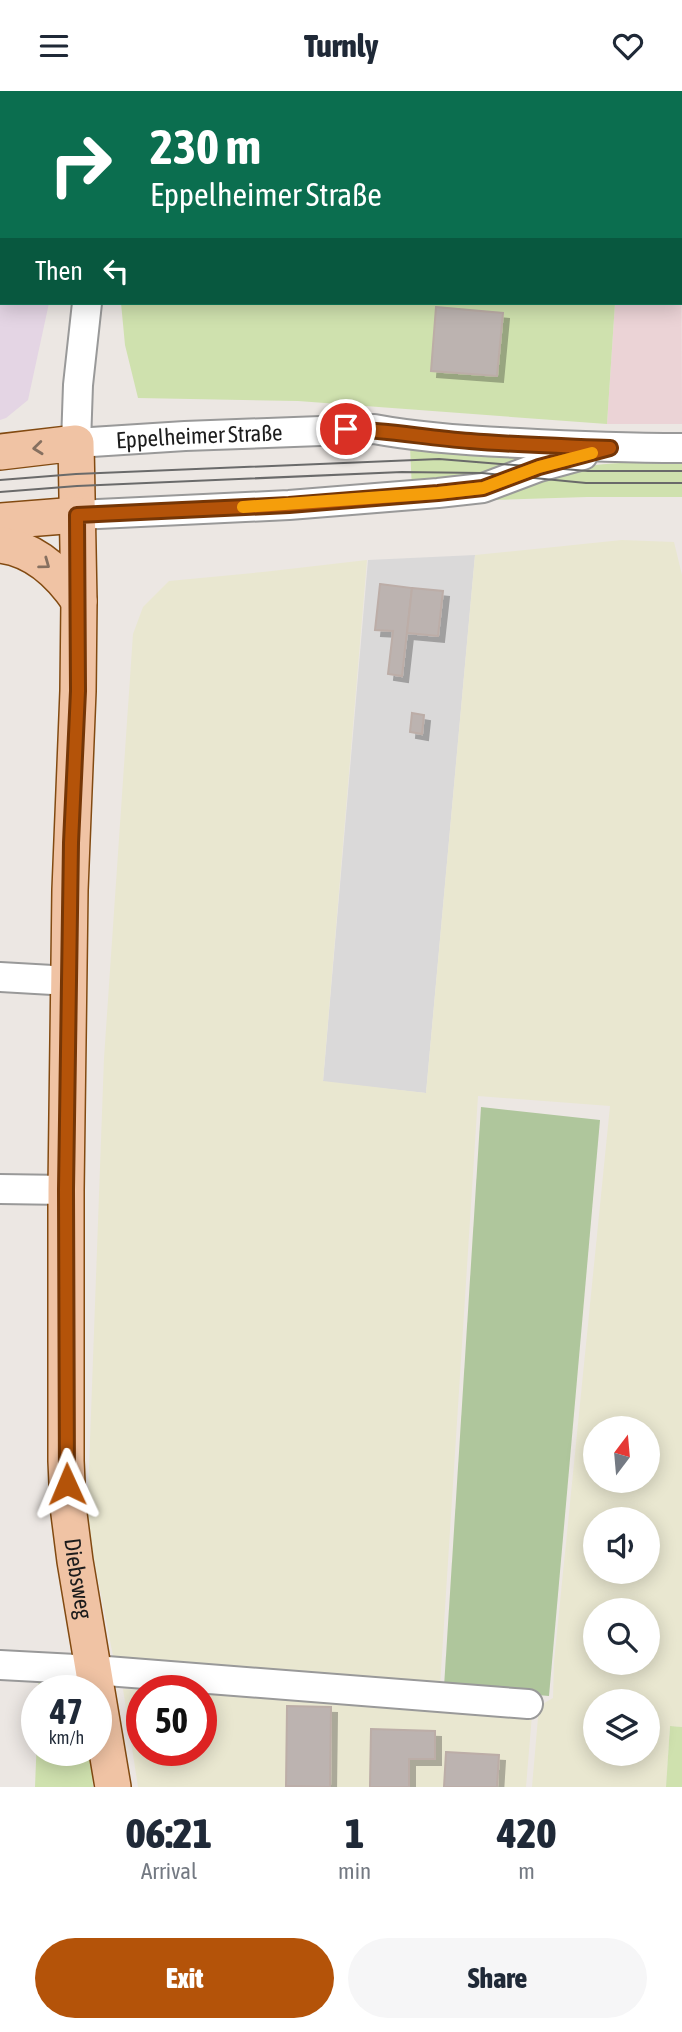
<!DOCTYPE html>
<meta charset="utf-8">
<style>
:root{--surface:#fff;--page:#f6f6f7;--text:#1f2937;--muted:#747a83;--accent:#b45309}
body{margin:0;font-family:"Asap Condensed",sans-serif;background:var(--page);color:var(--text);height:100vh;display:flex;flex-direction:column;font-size:26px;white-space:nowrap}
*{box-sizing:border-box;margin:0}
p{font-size:23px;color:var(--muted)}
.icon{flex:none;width:38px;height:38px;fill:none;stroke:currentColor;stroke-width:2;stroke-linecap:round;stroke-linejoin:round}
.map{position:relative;height:1696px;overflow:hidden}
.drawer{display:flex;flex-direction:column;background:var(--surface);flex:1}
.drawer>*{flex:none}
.hud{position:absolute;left:0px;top:0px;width:682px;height:214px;box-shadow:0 4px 18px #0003;background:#0b6e4f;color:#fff;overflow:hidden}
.needle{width:46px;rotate:16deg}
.controls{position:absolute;left:583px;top:1325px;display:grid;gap:14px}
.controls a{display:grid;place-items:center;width:77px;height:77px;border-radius:50%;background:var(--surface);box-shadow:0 4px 18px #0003;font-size:35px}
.speed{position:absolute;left:21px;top:1584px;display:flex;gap:14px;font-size:35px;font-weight:700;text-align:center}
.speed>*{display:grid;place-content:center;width:91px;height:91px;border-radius:50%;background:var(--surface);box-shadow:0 4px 18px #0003;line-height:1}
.speed small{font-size:18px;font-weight:400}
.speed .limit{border:10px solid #d22;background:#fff;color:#111}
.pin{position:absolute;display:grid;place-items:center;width:60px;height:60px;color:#fff;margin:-30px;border:4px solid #fff;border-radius:50%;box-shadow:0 2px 7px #0007}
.me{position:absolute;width:77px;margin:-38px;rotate:359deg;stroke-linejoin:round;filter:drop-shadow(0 0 5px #0008)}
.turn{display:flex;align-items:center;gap:24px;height:147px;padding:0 35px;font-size:32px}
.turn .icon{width:91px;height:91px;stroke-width:2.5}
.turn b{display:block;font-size:49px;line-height:60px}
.then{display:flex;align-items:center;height:66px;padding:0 35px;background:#0003;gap:14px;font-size:26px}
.eta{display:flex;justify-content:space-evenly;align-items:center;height:119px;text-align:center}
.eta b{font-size:42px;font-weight:800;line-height:49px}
.cta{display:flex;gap:14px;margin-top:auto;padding:14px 35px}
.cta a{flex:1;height:80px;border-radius:42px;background:var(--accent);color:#fff;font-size:28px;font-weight:800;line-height:80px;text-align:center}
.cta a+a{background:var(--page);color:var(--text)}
header{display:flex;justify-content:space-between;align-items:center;height:91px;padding:0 35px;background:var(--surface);font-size:32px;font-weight:800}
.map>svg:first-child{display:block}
</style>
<header><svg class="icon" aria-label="menu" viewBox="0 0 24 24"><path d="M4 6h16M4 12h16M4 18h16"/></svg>Turnly<svg class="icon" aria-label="heart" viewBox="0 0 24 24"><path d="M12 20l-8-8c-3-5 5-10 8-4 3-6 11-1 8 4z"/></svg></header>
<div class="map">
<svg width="682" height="1696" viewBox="0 0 682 1696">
<defs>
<filter id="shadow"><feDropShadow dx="6" dy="6" stdDeviation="0" flood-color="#0004"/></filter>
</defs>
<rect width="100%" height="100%" fill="#ece7e3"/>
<g fill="#dad9d9">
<path d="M150,0H682V79L681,2H150Z"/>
<path d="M475,464L426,1002L323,991L368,469Z"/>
</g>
<path fill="#ebd3d6" d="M681,79L682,333H607L615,212H681Z"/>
<path fill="#e4d5e4" d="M0,0H94L93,2H2V212H49L28,309L6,327L0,329Z"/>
<g fill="#e9e7d0" fill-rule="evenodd">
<path d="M622,449L674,451L682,484V1636L670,1635L666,1696H532L539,1615L553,1607L554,1571L610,1015L478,1005L440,1595L114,1570L87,1432L104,967L133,543L143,516L169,490L263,481L367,469L323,990L426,1002L475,464ZM595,1337H648V1390H595ZM595,1428H648V1480H595ZM595,1519H648V1572H595ZM595,1610H648V1662H595Z"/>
<path d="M123,1598L150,1599L142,1600V1659H201V1603L532,1624L526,1696H138Z"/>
</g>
<g fill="#cfe1ae">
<path d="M121,212H615L607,333L298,310L138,307L125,254Z"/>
<path d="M410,355L549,367L412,400Z"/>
<path d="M682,371V406H587L462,410C504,397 546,383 589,375C619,370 651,372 682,371Z"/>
<path d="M39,1585L78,1598L80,1599L38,1600Z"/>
<path d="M670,1635L682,1636V1696H666Z"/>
<path d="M37,1646V1659H91L93,1696H35Z"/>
</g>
<path fill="#afc69c" d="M481,1016L600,1029L549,1605L444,1596Z"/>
<g fill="#bcb3b0" stroke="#bcada7" stroke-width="2" filter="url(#shadow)">
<path d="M649,0H682V5L681,2Z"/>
<path d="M436,216L503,222L497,285L431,280Z"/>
<path d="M380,493L412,497L402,585L388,583L393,540L375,539Z"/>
<path d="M412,497L443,500L438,545L407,542Z"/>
<path d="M412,622L424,624L422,643L410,641Z"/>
<path d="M287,1615L331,1616L330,1696L286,1695Z"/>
<path d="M371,1638L435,1640V1668H409V1696H370Z"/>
<path d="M446,1661L499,1664L497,1696H444Z"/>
</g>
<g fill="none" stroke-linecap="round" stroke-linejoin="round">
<defs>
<g id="minor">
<path d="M229,0L239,2"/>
<path d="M126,2V0"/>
<path d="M681,51H682"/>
<path id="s1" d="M87,212L78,294L76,352L185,345L374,338C422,347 471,350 519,352C574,355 628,357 682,357"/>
<path d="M77,424L289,414L438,402L483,397L539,376L583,364"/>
<path d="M0,886L70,890"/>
<path d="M0,1098L66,1099"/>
<path d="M0,1574L94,1579L528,1613"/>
</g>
<g id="major">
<path id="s2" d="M0,361L76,352L79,510L78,600L70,799L66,1099V1370L68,1415L75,1470L113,1696"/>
<path d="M0,430L77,424"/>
<path d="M0,454C35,458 60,482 79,510"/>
</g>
</defs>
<use href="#minor" stroke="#999" stroke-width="32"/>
<use href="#major" stroke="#824a11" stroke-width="38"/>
<use href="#minor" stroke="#fff" stroke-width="28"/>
<use href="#major" stroke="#f0c3a4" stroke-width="35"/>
<g stroke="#6a6a6a" stroke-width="2">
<path d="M0,389L76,383L439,368L588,380H682"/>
<path d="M0,401L77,395L402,381L482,382L586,392H682"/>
</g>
</g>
<defs><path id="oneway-chevron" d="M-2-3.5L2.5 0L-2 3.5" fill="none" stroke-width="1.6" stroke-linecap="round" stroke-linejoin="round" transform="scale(1.75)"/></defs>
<g stroke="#867060">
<use href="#oneway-chevron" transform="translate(38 357) rotate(174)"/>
<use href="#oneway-chevron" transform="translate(45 473) rotate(36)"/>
</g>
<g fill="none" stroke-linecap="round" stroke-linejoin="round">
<defs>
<path id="route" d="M67,1393L66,1099L71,752L78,600L77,424L289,414L438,402L483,397L539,376L610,357C563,355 516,354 470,350C428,347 387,339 346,338"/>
</defs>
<use href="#route" stroke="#753606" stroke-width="18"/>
<use href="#route" stroke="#b45309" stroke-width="12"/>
<path stroke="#f59e0b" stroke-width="12" d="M243,416L438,402L483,397L539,376L592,362"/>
</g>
<g text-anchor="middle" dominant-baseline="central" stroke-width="5" stroke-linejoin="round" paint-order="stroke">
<g font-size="23" fill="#1c1c1c" stroke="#fff">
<text stroke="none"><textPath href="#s1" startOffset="264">Eppelheimer Straße</textPath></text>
<text stroke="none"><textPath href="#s2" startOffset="1213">Diebsweg</textPath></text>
</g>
</g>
</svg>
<div class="controls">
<a><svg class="needle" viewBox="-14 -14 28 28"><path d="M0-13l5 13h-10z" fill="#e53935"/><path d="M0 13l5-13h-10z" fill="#747a83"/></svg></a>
<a><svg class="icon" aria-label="sound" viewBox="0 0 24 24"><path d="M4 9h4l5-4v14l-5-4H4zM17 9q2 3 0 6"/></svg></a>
<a><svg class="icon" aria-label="search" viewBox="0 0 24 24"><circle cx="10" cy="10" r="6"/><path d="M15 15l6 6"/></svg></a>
<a><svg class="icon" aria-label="layers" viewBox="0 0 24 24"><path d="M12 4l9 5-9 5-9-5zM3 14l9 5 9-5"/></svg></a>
</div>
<div class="speed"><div>47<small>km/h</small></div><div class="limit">50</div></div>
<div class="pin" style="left:346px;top:338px;background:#d93025"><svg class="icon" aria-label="arrive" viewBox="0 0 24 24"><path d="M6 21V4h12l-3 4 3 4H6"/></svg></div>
<svg class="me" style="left:67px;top:1393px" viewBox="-20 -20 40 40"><path d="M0-17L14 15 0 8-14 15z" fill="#b45309" stroke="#fff" stroke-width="4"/></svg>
<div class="hud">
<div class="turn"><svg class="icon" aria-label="right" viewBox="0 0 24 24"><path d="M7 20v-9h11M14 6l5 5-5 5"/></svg><div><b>230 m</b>Eppelheimer Straße</div></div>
<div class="then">Then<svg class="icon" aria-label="left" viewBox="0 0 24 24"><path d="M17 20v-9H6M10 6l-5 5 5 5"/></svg></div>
</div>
</div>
<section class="drawer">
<div class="eta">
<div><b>06:21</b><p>Arrival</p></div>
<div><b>1</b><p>min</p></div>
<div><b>420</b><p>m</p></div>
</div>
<div class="cta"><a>Exit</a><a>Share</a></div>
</section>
